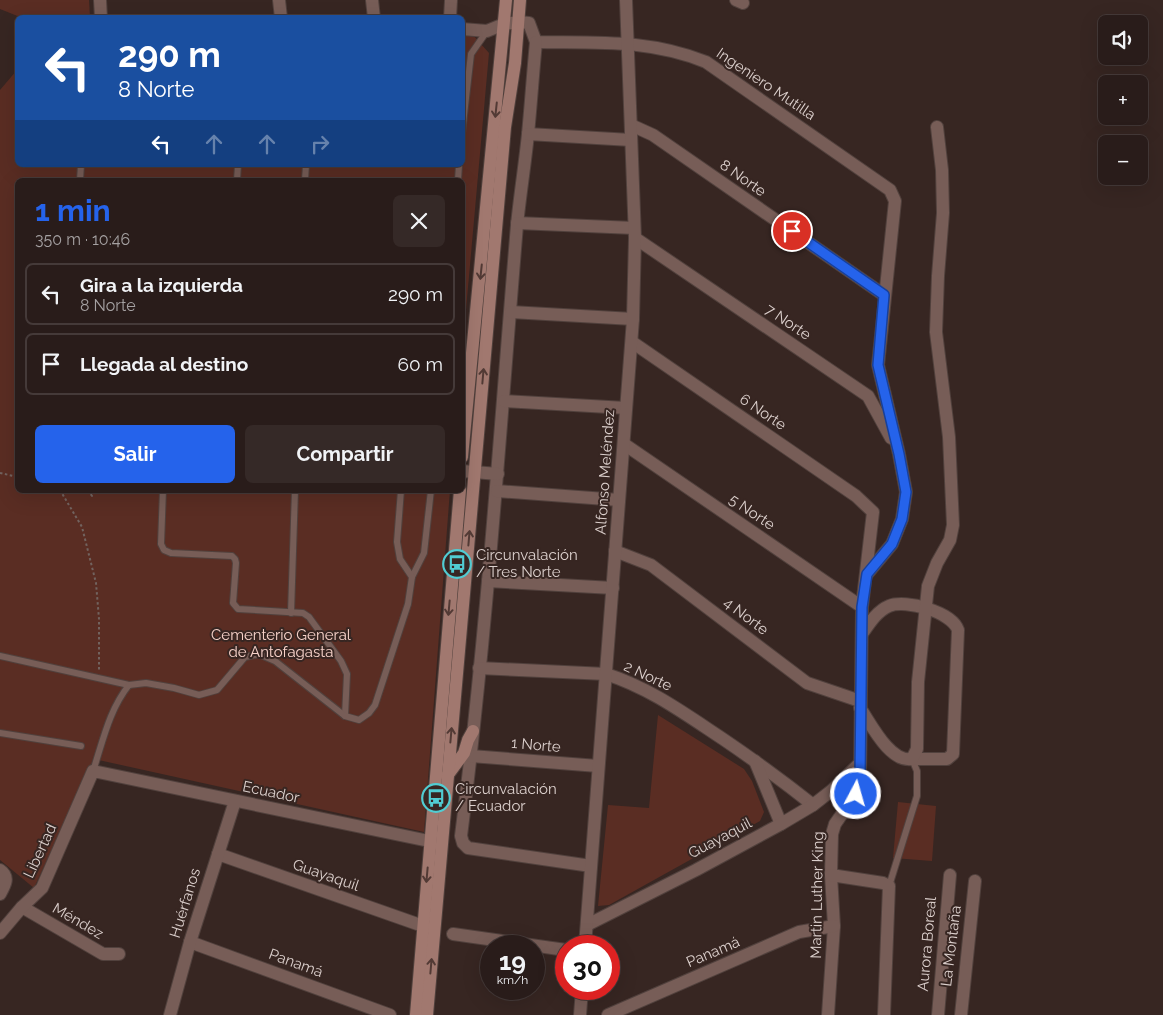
<!DOCTYPE html>
<html lang="es">
<meta charset="utf-8">
<style>
:root{--surface:#291c1a;--page:#352927;--text:#f1f3f6;--muted:#a5a1a2;--line:#453a39;--accent:#2563eb}
body{margin:0;font-family:Raleway,sans-serif;background:var(--page);color:var(--text);height:100vh;display:flex;flex-direction:column;font-size:19px;white-space:nowrap}
*{box-sizing:border-box;margin:0}
p{font-size:16px;color:var(--muted)}
.icon{flex:none;width:28px;height:28px;fill:none;stroke:currentColor;stroke-width:2;stroke-linecap:round;stroke-linejoin:round}
.map{position:relative;flex:1;overflow:hidden}
.panel{position:absolute;left:15px;top:178px;width:450px;height:315px;display:flex;flex-direction:column;background:var(--surface);border-radius:8px;box-shadow:0 5px 20px #0002,0 0 0 1px var(--line)}
.panel>*{flex:none}
.guide{position:absolute;left:15px;top:15px;width:450px;height:152px;border-radius:8px;box-shadow:0 5px 20px #0002,0 0 0 1px var(--line);background:#1a4fa0;color:#fff;overflow:hidden}
.fabs{position:absolute;left:1098px;top:15px;display:grid;gap:10px}
.fabs a{display:grid;place-items:center;width:50px;height:50px;border-radius:8px;background:var(--surface);box-shadow:0 5px 20px #0002,0 0 0 1px var(--line);font-size:25px}
.speed{position:absolute;left:480px;top:935px;display:flex;gap:10px;font-size:25px;font-weight:700;text-align:center}
.speed>*{display:grid;place-content:center;width:65px;height:65px;border-radius:50%;background:var(--surface);box-shadow:0 5px 20px #0002,0 0 0 1px var(--line);line-height:1}
.speed small{font-size:12px;font-weight:400}
.speed .limit{border:8px solid #d22;background:#fff;color:#111}
.pin{position:absolute;display:grid;place-items:center;width:42px;height:42px;color:#fff;margin:-21px;border:2px solid #fff;border-radius:50%;box-shadow:0 1px 5px #0007}
.me{position:absolute;width:55px;margin:-28px;rotate:6deg;stroke-linejoin:round;filter:drop-shadow(0 0 4px #0008)}
.turn{display:flex;align-items:center;gap:18px;height:105px;padding:0 20px;font-size:22px}
.turn .icon{width:65px;height:65px;stroke-width:2.5}
.turn b{display:block;font-size:35px;line-height:42px}
.lanes{display:flex;align-items:center;height:48px;padding:0 20px;background:#0003;justify-content:center;gap:25px;direction:ltr}
.lanes .off{opacity:.35}
.round{display:grid;place-items:center;flex:none;width:52px;height:52px;border-radius:8px;background:var(--page)}
.head{display:flex;align-items:center;justify-content:space-between;height:85px;padding:0 20px}
h1{font-size:30px;font-weight:700;line-height:38px;color:var(--accent)}
.action{display:flex;gap:10px;margin-top:auto;padding:10px 20px}
.action a{flex:1;height:58px;border-radius:8px;background:var(--accent);color:#fff;font-size:20px;font-weight:700;line-height:58px;text-align:center}
.action a+a{background:var(--page);color:var(--text)}
ul{padding:0;list-style:none}
li{display:flex;align-items:center;gap:15px;height:62px;margin:0 10px 8px;padding:0 10px;border:2px solid var(--line);border-radius:8px}
li div{flex:1}
li b{display:block;font-size:19px}
li em{font-style:normal}
.map>svg:first-child{display:block}
</style>
<div class="map">
<svg width="1163" height="1015" viewBox="0 0 1163 1015">
<rect width="100%" height="100%" fill="#372622"/>
<g fill="#5a2d23">
<path d="M0,0H89L90,17H20L0,9Z"/>
<path d="M463,34H472L489,53L463,343L462,180H18V490H450L424,832L94,759L34,888L0,860V90L17,70L18,165H462Z"/>
<path d="M658,715L744,769L752,781L764,812L760,821L609,905L598,906L608,805L649,808Z"/>
<path d="M898,802L936,806L932,861L893,858Z"/>
</g>
<g fill="none" stroke-linecap="round" stroke-linejoin="round">
<defs>
<g id="lane">
<path d="M462,133L471,54L487,31"/>
<path d="M80,180L81,165"/>
<path d="M237,180L238,165"/>
<path d="M305,180L306,165"/>
<path d="M458,180L459,165"/>
<path d="M163,490L161,544L164,550L171,553L232,556L235,559L236,563L233,603L238,609L303,613L309,617L341,661L347,674L345,716"/>
<path d="M412,577L424,553L431,490"/>
<path d="M291,613L295,490"/>
<path d="M0,656L129,685"/>
<path d="M0,733L81,746"/>
<path d="M93,771C103,741 109,710 129,685L146,683L174,688L199,695L217,690L245,657L259,654L275,661L345,716L359,720L369,713L375,705L408,604L412,577L400,559L397,542L401,490"/>
<path d="M889,886L917,796V771L912,759"/>
</g>
<g id="street">
<path d="M100,0L101,18"/>
<path d="M279,0L281,18"/>
<path d="M372,0L374,18"/>
<path d="M736,0L743,3"/>
<path d="M450,18L451,0"/>
<path d="M462,29L487,31L504,24L519,22L529,23L536,42C596,43 649,39 706,62L890,190L895,201L878,365L899,454L906,492L902,519L892,544L867,574"/>
<path d="M536,42C533,73 531,103 528,134C525,164 520,195 517,225C500,429 487,633 461,836L463,843L468,848L591,866"/>
<path d="M631,125L653,135L884,295"/>
<path d="M528,134L631,140"/>
<path d="M517,223L634,228"/>
<path d="M635,238L868,396L891,438"/>
<path d="M511,312L633,319"/>
<path d="M632,342L856,496L873,512L862,607L860,777L856,794L835,824L832,834L831,875L834,926L828,1015"/>
<path d="M504,401L626,408"/>
<path d="M624,444L862,607"/>
<path d="M462,471L498,474"/>
<path d="M497,491L619,500"/>
<path d="M615,551L651,565L807,683L860,701"/>
<path d="M488,581L613,588"/>
<path d="M862,634C869,624 877,611 889,606C906,599 952,612 958,630L953,754L947,759H912"/>
<path d="M479,668L606,674C650,688 685,714 723,739C754,760 784,782 813,805"/>
<path d="M860,708C871,724 890,763 912,759L917,749L918,682L928,586L937,563L950,540L953,525L949,437L936,332L938,276L943,213L942,170L937,127"/>
<path d="M471,756L598,766"/>
<path d="M755,761L781,824"/>
<path d="M218,854L423,926"/>
<path d="M0,870C10,877 5,885 0,894"/>
<path d="M831,875L883,883L889,886L884,1015"/>
<path d="M22,907L103,954H119"/>
<path d="M587,925L696,870L781,824L813,805L831,791L859,764"/>
<path d="M0,933L22,907L42,888L93,771L429,841L441,842"/>
<path d="M453,934L566,950"/>
<path d="M190,942L390,1015"/>
<path d="M585,946L633,319L635,238L626,0"/>
<path d="M170,1015L190,942L235,801"/>
<path d="M580,1015L582,989"/>
<path d="M608,1015L799,932L834,926"/>
<path d="M938,1015L950,875"/>
<path d="M961,1015L975,881"/>
</g>
<g id="secondary">
<path d="M462,457L506,0"/>
<path d="M447,776L464,753L468,740L473,731"/>
<path d="M416,1015L460,490"/>
<path d="M427,1015L505,127L515,63L520,0"/>
</g>
</defs>
<use href="#lane" stroke="#51413d" stroke-width="8"/>
<use href="#street" stroke="#51413d" stroke-width="14"/>
<use href="#secondary" stroke="#51413d" stroke-width="14"/>
<g stroke="#72635f" stroke-width="2" stroke-dasharray="2.5 2.5" stroke-linecap="butt">
<path d="M0,473L18,477"/>
<path d="M52,490H55"/>
<path d="M60,490L82,527L96,583L99,619V670"/>
<path d="M88,490L92,496L91,490"/>
<path d="M109,490L116,492L118,490"/>
</g>
<use href="#lane" stroke="#775d57" stroke-width="6"/>
<use href="#street" stroke="#775d57" stroke-width="12"/>
<use href="#secondary" stroke="#a1786f" stroke-width="12"/>
</g>
<defs><path id="oneway-shaft" d="M-6 0H5M1.5-3L5.5 0L1.5 3" fill="none" stroke-width="1.6" stroke-linecap="round" stroke-linejoin="round" transform="scale(1.25)"/></defs>
<g stroke="#523a35">
<use href="#oneway-shaft" transform="translate(496 110) rotate(96)"/>
<use href="#oneway-shaft" transform="translate(481 272) rotate(96)"/>
<use href="#oneway-shaft" transform="translate(483 376) rotate(-85)"/>
<use href="#oneway-shaft" transform="translate(469 538) rotate(-85)"/>
<use href="#oneway-shaft" transform="translate(449 608) rotate(95)"/>
<use href="#oneway-shaft" transform="translate(451 735) rotate(-85)"/>
<use href="#oneway-shaft" transform="translate(427 875) rotate(95)"/>
<use href="#oneway-shaft" transform="translate(431 966) rotate(-85)"/>
</g>
<g fill="none" stroke-linecap="round" stroke-linejoin="round">
<defs>
<path id="route" d="M792,231L884,295L878,365L899,454L906,492L902,519L892,544L867,574L862,607L860,777L856,794"/>
</defs>
<use href="#route" stroke="#184099" stroke-width="12"/>
<use href="#route" stroke="#2563eb" stroke-width="9"/>
</g>
<defs>
<symbol id="bus-ring" viewBox="-11 -11 22 22"><circle r="9.5" fill="#372622" stroke="#51ccd2" stroke-width="1.5"/><path d="M-5-6H5V4H4V6H2V4H-2V6H-4V4H-5ZM-3.5-4V0h7V-4ZM-3.5 1.2v1.5H-2V1.2ZM2 1.2v1.5H3.5V1.2Z" fill="#51ccd2"/></symbol>
</defs>
<g fill-rule="evenodd">
<use href="#bus-ring" x="441" y="548" width="32" height="32"/>
<use href="#bus-ring" x="420" y="782" width="32" height="32"/>
</g>
<g text-anchor="middle" dominant-baseline="central" stroke-width="4" stroke-linejoin="round" paint-order="stroke">
<g font-size="15" fill="#dcd0cd" stroke="#372622">
<text transform="translate(766 84) rotate(34)">Ingeniero Mutilla</text>
<text transform="translate(743 178) rotate(35)">8 Norte</text>
<text transform="translate(788 322) rotate(34)">7 Norte</text>
<text transform="translate(763 412) rotate(34)">6 Norte</text>
<text transform="translate(605 472) rotate(-86)">Alfonso Meléndez</text>
<text transform="translate(752 512) rotate(34)">5 Norte</text>
<text transform="translate(746 616) rotate(37)">4 Norte</text>
<text transform="translate(648 676) rotate(25)">2 Norte</text>
<text transform="translate(536 745) rotate(5)">1 Norte</text>
<text transform="translate(271 792) rotate(12)">Ecuador</text>
<text transform="translate(720 838) rotate(-28)">Guayaquil</text>
<text transform="translate(40 851) rotate(-65)">Libertad</text>
<text transform="translate(326 875) rotate(19)">Guayaquil</text>
<text transform="translate(817 895) rotate(-89)">Martin Luther King</text>
<text transform="translate(185 903) rotate(-73)">Huérfanos</text>
<text transform="translate(78 921) rotate(30)">Méndez</text>
<text transform="translate(927 944) rotate(-85)">Aurora Boreal</text>
<text transform="translate(951 946) rotate(-83)">La Montaña</text>
<text transform="translate(713 952) rotate(-23)">Panamá</text>
<text transform="translate(296 963) rotate(20)">Panamá</text>
</g>
<g font-size="15" fill="#dcd0cd" stroke="#372622" text-anchor="start">
<text x="476" y="555">Circunvalación<tspan x="476" dy="17">/ Tres Norte</tspan></text>
<text x="455" y="789">Circunvalación<tspan x="455" dy="17">/ Ecuador</tspan></text>
</g>
<g font-size="15" fill="#f8d3ca" stroke="#372622">
<text x="281" y="635">Cementerio General<tspan x="281" dy="17">de Antofagasta</tspan></text>
</g>
</g>
</svg>
<div class="fabs">
<a><svg class="icon" aria-label="sound" viewBox="0 0 24 24"><path d="M4 9h4l5-4v14l-5-4H4zM17 9q2 3 0 6"/></svg></a>
<a>+</a>
<a>−</a>
</div>
<div class="speed"><div>19<small>km/h</small></div><div class="limit">30</div></div>
<div class="pin" style="left:792px;top:231px;background:#d93025"><svg class="icon" aria-label="arrive" viewBox="0 0 24 24"><path d="M6 21V4h12l-3 4 3 4H6"/></svg></div>
<svg class="me" style="left:856px;top:794px" viewBox="-20 -20 40 40"><circle r="17" fill="#2563eb" stroke="#fff" stroke-width="3"/><path d="M0-11L8 9 0 5-8 9z" fill="#fff"/></svg>
<div class="guide">
<div class="turn"><svg class="icon" aria-label="left" viewBox="0 0 24 24"><path d="M17 20v-9H6M10 6l-5 5 5 5"/></svg><div><b>290 m</b>8 Norte</div></div>
<div class="lanes"><svg class="icon" aria-label="left" viewBox="0 0 24 24"><path d="M17 20v-9H6M10 6l-5 5 5 5"/></svg><svg class="icon off" aria-label="ahead" viewBox="0 0 24 24"><path d="M12 20V5M6 11l6-6 6 6"/></svg><svg class="icon off" aria-label="ahead" viewBox="0 0 24 24"><path d="M12 20V5M6 11l6-6 6 6"/></svg><svg class="icon off" aria-label="right" viewBox="0 0 24 24"><path d="M7 20v-9h11M14 6l5 5-5 5"/></svg></div>
</div>
<section class="panel">
<div class="head"><div><h1>1 min</h1><p>350 m · 10:46</p></div><a class="round"><svg class="icon" aria-label="close" viewBox="0 0 24 24"><path d="M6 6l12 12M18 6L6 18"/></svg></a></div>
<ul>
<li><svg class="icon" aria-label="left" viewBox="0 0 24 24"><path d="M17 20v-9H6M10 6l-5 5 5 5"/></svg><div><b>Gira a la izquierda</b><p>8 Norte</p></div><em>290 m</em></li>
<li><svg class="icon" aria-label="arrive" viewBox="0 0 24 24"><path d="M6 21V4h12l-3 4 3 4H6"/></svg><div><b>Llegada al destino</b></div><em>60 m</em></li>
</ul>
<div class="action"><a>Salir</a><a>Compartir</a></div>
</section>
</div>
